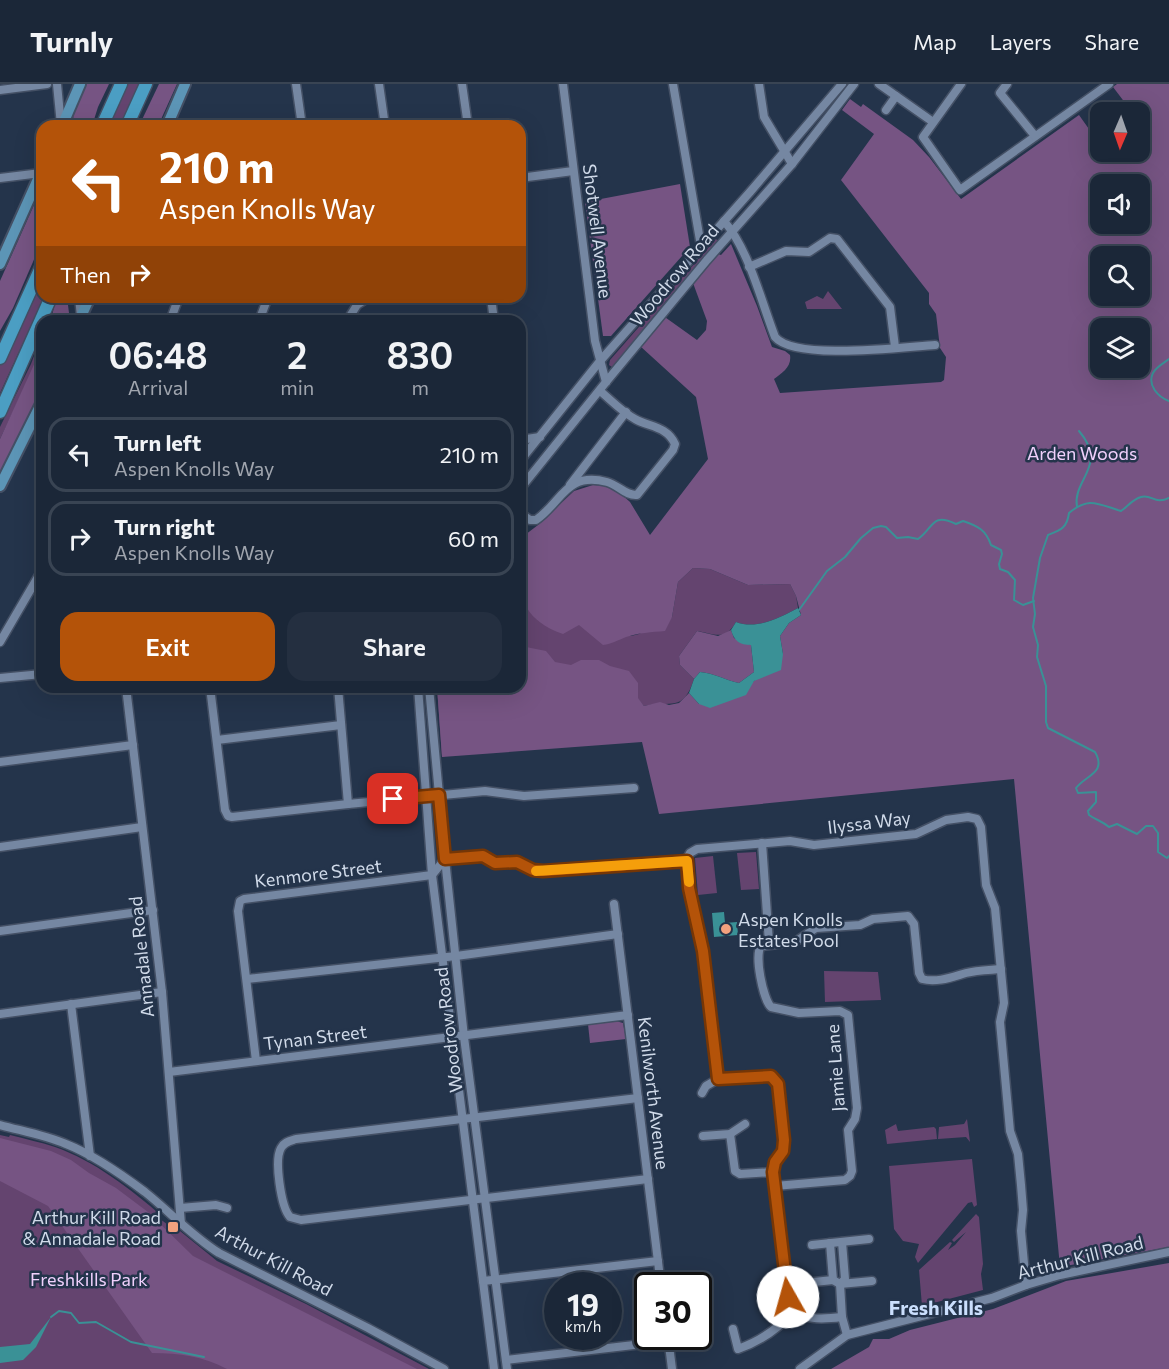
<!DOCTYPE html>
<style>
:root{--surface:#1b2738;--page:#242f40;--text:#f1f3f6;--muted:#a0a5ae;--line:#394453;--accent:#b45309}
body{margin:0;font-family:Commissioner,sans-serif;background:var(--page);color:var(--text);height:100vh;display:flex;flex-direction:column;font-size:22px;white-space:nowrap}
*{box-sizing:border-box;margin:0}
p{font-size:20px;color:var(--muted)}
.icon{flex:none;width:33px;height:33px;fill:none;stroke:currentColor;stroke-width:2;stroke-linecap:round;stroke-linejoin:round}
.map{position:relative;flex:1;overflow:hidden}
.drawer{position:absolute;left:36px;top:231px;width:490px;height:378px;display:flex;flex-direction:column;background:var(--surface);border-radius:18px;box-shadow:0 6px 24px #0002,0 0 0 2px var(--line)}
.drawer>*{flex:none}
.guide{position:absolute;left:36px;top:36px;width:490px;height:183px;border-radius:18px;box-shadow:0 6px 24px #0002,0 0 0 2px var(--line);background:#b45309;color:#fff;overflow:hidden}
.needle{width:39px;rotate:182deg}
.fabs{position:absolute;left:1090px;top:18px;display:grid;gap:12px}
.fabs a{display:grid;place-items:center;width:60px;height:60px;border-radius:12px;background:var(--surface);box-shadow:0 6px 24px #0002,0 0 0 2px var(--line);font-size:30px}
.speed{position:absolute;left:544px;top:1188px;display:flex;gap:12px;font-size:30px;font-weight:700;text-align:center}
.speed>*{display:grid;place-content:center;width:78px;height:78px;border-radius:50%;background:var(--surface);box-shadow:0 6px 24px #0002,0 0 0 2px var(--line);line-height:1}
.speed small{font-size:15px;font-weight:400}
.speed .limit{border:3px solid #111;border-radius:9px;background:#fff;color:#111}
.pin{position:absolute;display:grid;place-items:center;width:51px;height:51px;color:#fff;margin:-26px;border-radius:12px;box-shadow:0 3px 9px #0006}
.me{position:absolute;width:66px;margin:-33px;rotate:353deg;stroke-linejoin:round;filter:drop-shadow(0 0 4px #0008)}
.turn{display:flex;align-items:center;gap:21px;height:126px;padding:0 24px;font-size:27px}
.turn .icon{width:78px;height:78px;stroke-width:2.5}
.turn b{display:block;font-size:42px;line-height:51px}
.then{display:flex;align-items:center;height:57px;padding:0 24px;background:#0003;gap:12px;font-size:22px}
.eta{display:flex;justify-content:space-evenly;align-items:center;height:102px;text-align:center}
.eta b{font-size:36px;font-weight:600;line-height:42px}
.button{display:flex;gap:12px;margin-top:auto;padding:12px 24px}
.button a{flex:1;height:69px;border-radius:18px;background:var(--accent);color:#fff;font-size:24px;font-weight:600;line-height:69px;text-align:center}
.button a+a{background:var(--page);color:var(--text)}
ul{padding:0;list-style:none}
li{display:flex;align-items:center;gap:18px;height:75px;margin:0 12px 9px;padding:0 12px;border:3px solid var(--line);border-radius:18px}
li div{flex:1}
li b{display:block;font-size:22px}
li em{font-style:normal}
header{display:flex;align-items:center;gap:36px;box-sizing:border-box;height:84px;padding:0 30px;background:var(--surface);border-bottom:2px solid var(--line)}
header strong{font-size:28px}
nav{display:flex;gap:33px;margin-inline-start:auto;font-size:21px}
.map>svg:first-child{display:block}
</style>
<header>
<strong>Turnly</strong>
<nav><a>Map</a><a>Layers</a><a>Share</a></nav>
</header>
<div class="map">
<svg width="1169" height="1285" viewBox="0 0 1169 1285">
<rect width="100%" height="100%" fill="#24344b"/>
<g fill="#64446f">
<path d="M128,0H139L121,42H106L121,8Z"/>
<path d="M716,155L718,157L665,218L616,280L612,283L609,281L610,276Z"/>
<path d="M42,185V213H44L0,309V279Z"/>
<path d="M828,207L842,225H807L805,218L817,212L823,215Z"/>
<path d="M42,251V263L39,273L0,355V343L31,280Z"/>
<path d="M521,484L631,552L639,550L672,533L678,498L693,484L710,485L748,501L790,500L796,512L798,524C779,534 757,546 736,538C725,557 715,550 697,547L679,572L680,581L694,595C683,629 671,616 644,622L638,615L442,673L437,603H520Z"/>
<path d="M756,768L759,805L741,806L737,769Z"/>
<path d="M713,772L717,809L698,811L695,774Z"/>
<path d="M824,887L878,888L881,916L825,918Z"/>
<path d="M967,1035L970,1058L966,1053L938,1055L939,1043L964,1040Z"/>
<path d="M896,1040L898,1047L934,1043L936,1045L937,1055L887,1060L885,1046Z"/>
<path d="M0,1051L9,1053L10,1051C25,1055 40,1058 55,1063C95,1077 130,1105 162,1132L160,1135L171,1143H175L217,1177L306,1220L429,1285H0Z"/>
<path d="M972,1075L977,1121L974,1123L972,1118L968,1119L918,1179L915,1173L919,1160L903,1157L894,1145L889,1082Z"/>
<path d="M976,1130L979,1133L983,1180L981,1190L983,1206L922,1222L919,1186L950,1158L952,1159L948,1166L955,1161L966,1148L954,1158L952,1156Z"/>
</g>
<g fill="#765483" fill-rule="evenodd">
<path d="M86,0H109L98,23L92,42H74L73,30Z"/>
<path d="M159,0H177L158,42H139Z"/>
<path d="M1117,0H1169V1163L1060,1183L1014,695L659,730L642,658L442,673L437,603H520L521,562L546,567L555,578L571,581L581,576H599L610,582L629,587L638,599V614L644,622L660,618L669,621L679,619L689,609L699,620L754,597L783,570L780,552L789,539L801,531L796,512L790,500L748,501L710,485L693,484L678,498L672,533L665,547C652,548 638,549 626,553C618,556 612,560 603,561L579,541L563,550C511,531 521,500 521,454L538,441L574,407L593,401L608,402L621,410L630,418L650,451L708,375L696,313L640,262L662,231L697,256L706,246L707,237L693,199L718,170L721,171L731,160L757,222L772,263L785,267L790,271C792,283 782,289 774,295L780,309L941,298L944,296L946,273L940,264L936,230L929,220V209L841,96L874,50L842,26L850,15L861,23L863,20L913,56L929,73L961,115L1079,31L1101,62V68H1140V28H1132L1113,3ZM1101,100H1140V140H1101ZM1101,172H1140V212H1101ZM1101,244H1140V284H1101Z"/>
<path d="M680,100L690,163L611,252H603L585,118Z"/>
<path d="M42,103V157L13,224L0,247V197Z"/>
<path d="M56,213H67L70,237H51Z"/>
<path d="M42,263V304L0,388V355Z"/>
<path d="M731,546L734,554L751,561L754,588L739,599C725,596 714,589 700,588L694,595L680,581L679,572L697,547L718,552Z"/>
<path d="M616,937L623,939L626,955L590,959L588,940Z"/>
<path d="M0,1054L51,1067L71,1076L89,1089L116,1104L148,1128L193,1172L417,1285H227C202,1272 180,1269 152,1269L48,1122L0,1097Z"/>
<path d="M1169,1179V1285H831L869,1263L873,1255H889L910,1246L993,1225L1066,1197Z"/>
</g>
<g fill="#3a9196">
<path d="M798,524L801,531L789,539L780,552L783,570L781,586L754,597L746,611L710,624L699,620L689,609L694,595L700,588C714,589 725,596 739,599L754,588L751,561C740,561 734,557 731,546L736,538C757,546 779,534 798,524Z"/>
<path d="M724,828L725,839L737,838L738,851L714,853L712,829Z"/>
<path d="M51,1233L36,1263L23,1276L0,1279V1263L30,1260Z"/>
</g>
<g fill="none" stroke-linecap="round" stroke-linejoin="round">
<g stroke="#3a9196" stroke-width="2">
<path d="M1169,275C1164,279 1156,283 1153,289C1147,301 1158,313 1169,317"/>
<path d="M1169,414C1155,421 1152,410 1141,413C1133,415 1128,422 1121,427C1098,420 1089,412 1069,429C1067,444 1061,446 1048,451L1040,474L1033,514L1035,530L1033,543L1038,561L1037,573L1046,602V638L1048,644L1095,668C1107,689 1086,691 1076,704L1078,709L1096,708V718L1088,727L1089,731C1096,736 1102,737 1109,743L1117,740L1137,750L1146,742H1153L1158,749V768L1167,774L1169,772"/>
<path d="M1077,423C1072,395 1109,382 1079,347"/>
<path d="M799,526L827,487L845,473L861,454L873,444L881,442L886,443L897,454L908,453L918,455C934,444 931,428 956,440L963,437C978,442 986,446 991,461L1001,466L1002,470L999,480L1000,485L1008,488L1015,496L1014,516L1023,521L1034,517"/>
<path d="M51,1233L59,1227L71,1229L79,1239L96,1238L131,1258L204,1273"/>
</g>
<defs>
<g id="minor">
<path d="M57,0L61,41"/>
<path d="M296,0L302,42"/>
<path d="M379,0L385,42"/>
<path d="M462,0L468,42"/>
<path d="M563,0L595,257L606,298"/>
<path d="M673,0L701,162"/>
<path d="M759,0L764,33L792,80"/>
<path d="M879,0L933,38"/>
<path d="M961,0L923,53L960,106L1109,0"/>
<path d="M1007,0L1000,9L1035,52"/>
<path d="M0,6L47,0"/>
<path d="M886,26L896,12"/>
<path d="M0,94L41,89"/>
<path d="M520,94L573,87"/>
<path d="M724,137C749,166 761,217 775,253C795,277 903,263 935,261"/>
<path d="M749,183L786,167L809,168L830,154L837,155L890,223L895,263"/>
<path d="M79,213L81,233"/>
<path d="M491,213L494,237"/>
<path d="M170,237L179,213"/>
<path d="M259,237L268,213"/>
<path d="M347,237L357,221L369,213"/>
<path d="M520,356L540,353"/>
<path d="M520,377L600,277L750,108L842,0"/>
<path d="M570,401L626,328"/>
<path d="M520,405L606,298L707,176L792,80L854,0"/>
<path d="M520,429L530,436H536C562,418 566,387 607,398C618,401 626,412 637,411L673,366L675,360C667,342 649,343 635,335C622,328 611,316 600,307"/>
<path d="M0,558L42,486"/>
<path d="M0,594L42,590"/>
<path d="M126,603L162,908L181,1140"/>
<path d="M210,603L225,726L228,732L232,733L348,720L485,707L524,712L634,704"/>
<path d="M338,603L348,720"/>
<path d="M418,603L432,791L494,1285"/>
<path d="M429,603L445,775L464,953L507,1285"/>
<path d="M217,656L341,641"/>
<path d="M0,678L133,661"/>
<path d="M762,759L769,859"/>
<path d="M0,763L142,743"/>
<path d="M614,820L661,1202"/>
<path d="M0,847L153,826"/>
<path d="M247,895L456,872L618,850"/>
<path d="M71,920L90,1072"/>
<path d="M0,930L162,908"/>
<path d="M256,977L238,827L240,817L244,815L432,791L445,775L483,772L495,779H517L533,786L543,787L687,777"/>
<path d="M169,988L628,931"/>
<path d="M718,995C711,938 708,879 694,823C690,809 682,781 690,769L697,765L790,757L814,761L916,750L946,736L968,733L977,735L981,743L986,801L995,824L1004,919L1000,938L1010,1047L1018,1070L1021,1101L1023,1126L1021,1147L1026,1201"/>
<path d="M702,1009L706,1002L718,995L767,992L777,996L784,1062L775,1078L773,1088L790,1219C798,1238 825,1235 842,1233"/>
<path d="M638,1014L296,1055C290,1057 284,1058 281,1064C274,1076 281,1123 290,1133L301,1136L648,1095"/>
<path d="M0,1041C22,1047 45,1051 66,1060C94,1071 121,1090 145,1108C170,1128 192,1152 219,1169L368,1244L444,1285"/>
<path d="M730,1050L735,1087L740,1090L773,1088"/>
<path d="M703,1052L730,1050L745,1040"/>
<path d="M775,1102L845,1096L850,1092L852,1087L848,1046L855,1035L857,1024L848,931L840,927L799,929L771,923C763,915 754,871 761,862L795,858L816,844L860,841L873,835L908,832L914,840L919,889L922,895C937,899 952,893 966,889C977,886 990,886 1001,885"/>
<path d="M180,1124L216,1121L227,1124"/>
<path d="M842,1158L845,1195L840,1200L842,1233L847,1251"/>
<path d="M830,1159L833,1196L840,1200L872,1197"/>
<path d="M812,1161L869,1155"/>
<path d="M483,1197L658,1177"/>
<path d="M814,1198L833,1196"/>
<path d="M733,1245L738,1265C761,1257 778,1245 794,1227"/>
<path d="M668,1253L672,1285"/>
<path d="M506,1276L668,1257"/>
<path d="M800,1285L847,1251L992,1214L1026,1201L1060,1191L1169,1168"/>
</g>
<g id="major">
<path d="M62,42L80,0"/>
<path d="M167,42L185,0"/>
<path d="M0,180L42,86"/>
<path d="M79,237L90,213"/>
<path d="M0,402L42,318"/>
</g>
<g id="highway">
<path d="M102,42L121,0"/>
<path d="M127,42L146,0"/>
<path d="M0,274L42,181"/>
<path d="M0,328L51,213"/>
</g>
</defs>
<use href="#minor" stroke="#445065" stroke-width="11"/>
<use href="#major" stroke="#445065" stroke-width="14"/>
<use href="#highway" stroke="#445065" stroke-width="15"/>
<use href="#minor" stroke="#7587a2" stroke-width="8"/>
<use href="#major" stroke="#5c95b6" stroke-width="10"/>
<use href="#highway" stroke="#4b9ec3" stroke-width="12"/>
</g>
<g fill="none" stroke-linecap="round" stroke-linejoin="round">
<defs>
<path id="route" d="M393,715L439,711L445,775L483,772L495,779L517,778L533,786L543,787L687,777L689,804L703,867L718,995L771,992L778,1000L784,1056L783,1067L775,1078L773,1088L788,1213"/>
</defs>
<use href="#route" stroke="#753606" stroke-width="15"/>
<use href="#route" stroke="#b45309" stroke-width="10"/>
<path stroke="#f59e0b" stroke-width="10" d="M536,787L687,777L689,798"/>
</g>
<g fill="#f2a17e" stroke="#24344b" stroke-width="2">
<circle cx="726" cy="845" r="6"/>
<rect x="167" y="1137" width="12" height="12" rx="3"/>
</g>
<g text-anchor="middle" dominant-baseline="central" stroke-width="5" stroke-linejoin="round" paint-order="stroke">
<g font-size="18" fill="#d0dae9" stroke="#24344b">
<text transform="translate(598 147) rotate(83)">Shotwell Avenue</text>
<text transform="translate(674 191) rotate(-50)">Woodrow Road</text>
<text transform="translate(869 738) rotate(-7)">Ilyssa Way</text>
<text transform="translate(318 789) rotate(-7)">Kenmore Street</text>
<text transform="translate(141 873) rotate(-96)">Annadale Road</text>
<text transform="translate(448 946) rotate(-97)">Woodrow Road</text>
<text transform="translate(315 953) rotate(-7)">Tynan Street</text>
<text transform="translate(835 984) rotate(-94)">Jamie Lane</text>
<text transform="translate(654 1009) rotate(83)">Kenilworth Avenue</text>
<text transform="translate(1080 1173) rotate(-14)">Arthur Kill Road</text>
<text transform="translate(274 1176) rotate(28)">Arthur Kill Road</text>
</g>
<g font-size="18" fill="#f0d0fc" stroke="#24344b">
<text x="1082" y="369">Arden Woods</text>
<text x="89" y="1195">Freshkills Park</text>
</g>
<g font-size="18" fill="#d0dae9" stroke="#24344b" text-anchor="start">
<text x="738" y="835">Aspen Knolls<tspan x="738" dy="21">Estates Pool</tspan></text>
<text x="161" y="1133" text-anchor="end">Arthur Kill Road<tspan x="161" dy="21">&amp; Annadale Road</tspan></text>
</g>
<g font-size="20" font-weight="bold" fill="#cbdffd" stroke="#24344b">
<text x="936" y="1223">Fresh Kills</text>
</g>
</g>
</svg>
<div class="fabs">
<a><svg class="needle" viewBox="-14 -14 28 28"><path d="M0-13l5 13h-10z" fill="#e53935"/><path d="M0 13l5-13h-10z" fill="#a0a5ae"/></svg></a>
<a><svg class="icon" aria-label="sound" viewBox="0 0 24 24"><path d="M4 9h4l5-4v14l-5-4H4zM17 9q2 3 0 6"/></svg></a>
<a><svg class="icon" aria-label="search" viewBox="0 0 24 24"><circle cx="10" cy="10" r="6"/><path d="M15 15l6 6"/></svg></a>
<a><svg class="icon" aria-label="layers" viewBox="0 0 24 24"><path d="M12 4l9 5-9 5-9-5zM3 14l9 5 9-5"/></svg></a>
</div>
<div class="speed"><div>19<small>km/h</small></div><div class="limit">30</div></div>
<div class="pin" style="left:393px;top:715px;background:#d93025"><svg class="icon" aria-label="arrive" viewBox="0 0 24 24"><path d="M6 21V4h12l-3 4 3 4H6"/></svg></div>
<svg class="me" style="left:788px;top:1213px" viewBox="-20 -20 40 40"><circle r="19" fill="#fff"/><path d="M0-13L10 11 0 6-10 11z" fill="#b45309"/></svg>
<div class="guide">
<div class="turn"><svg class="icon" aria-label="left" viewBox="0 0 24 24"><path d="M17 20v-9H6M10 6l-5 5 5 5"/></svg><div><b>210 m</b>Aspen Knolls Way</div></div>
<div class="then">Then<svg class="icon" aria-label="right" viewBox="0 0 24 24"><path d="M7 20v-9h11M14 6l5 5-5 5"/></svg></div>
</div>
<section class="drawer">
<div class="eta">
<div><b>06:48</b><p>Arrival</p></div>
<div><b>2</b><p>min</p></div>
<div><b>830</b><p>m</p></div>
</div>
<ul>
<li><svg class="icon" aria-label="left" viewBox="0 0 24 24"><path d="M17 20v-9H6M10 6l-5 5 5 5"/></svg><div><b>Turn left</b><p>Aspen Knolls Way</p></div><em>210 m</em></li>
<li><svg class="icon" aria-label="right" viewBox="0 0 24 24"><path d="M7 20v-9h11M14 6l5 5-5 5"/></svg><div><b>Turn right</b><p>Aspen Knolls Way</p></div><em>60 m</em></li>
</ul>
<div class="button"><a>Exit</a><a>Share</a></div>
</section>
</div>
